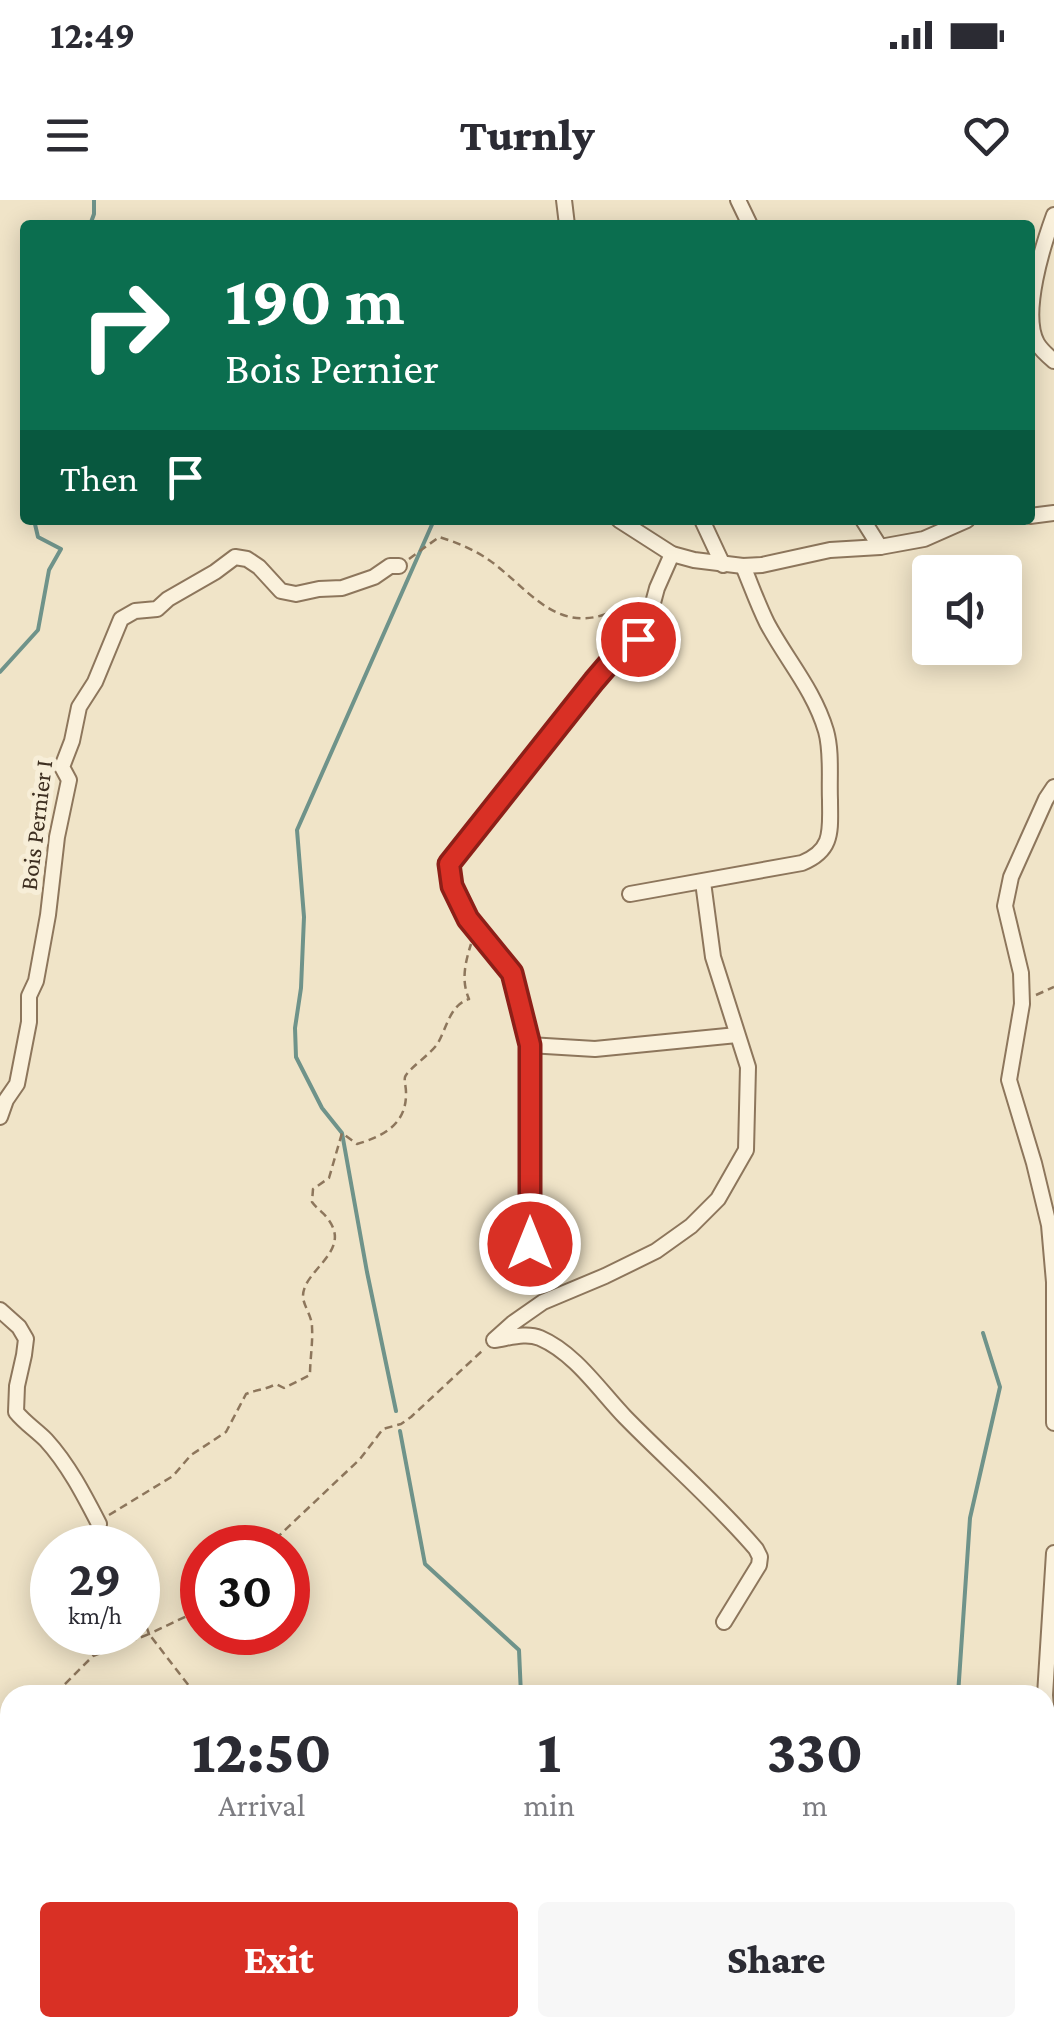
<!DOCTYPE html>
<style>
:root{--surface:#fff;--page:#f7f7f7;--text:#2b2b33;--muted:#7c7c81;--accent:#d93025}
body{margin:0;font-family:"Crimson Pro",serif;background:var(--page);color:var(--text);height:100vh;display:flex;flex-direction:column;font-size:38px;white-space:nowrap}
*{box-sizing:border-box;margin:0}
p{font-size:32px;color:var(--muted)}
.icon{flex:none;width:55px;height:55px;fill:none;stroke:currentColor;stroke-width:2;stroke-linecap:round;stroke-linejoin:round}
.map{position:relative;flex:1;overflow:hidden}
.side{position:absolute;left:0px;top:1485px;width:1055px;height:352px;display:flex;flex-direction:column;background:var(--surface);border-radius:30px 30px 0 0;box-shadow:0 5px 25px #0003}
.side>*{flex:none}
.top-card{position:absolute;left:20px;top:20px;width:1015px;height:305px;border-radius:10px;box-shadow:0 5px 25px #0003;background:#0b6e4f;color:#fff;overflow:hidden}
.tools{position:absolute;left:912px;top:355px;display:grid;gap:20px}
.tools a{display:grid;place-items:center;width:110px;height:110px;border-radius:10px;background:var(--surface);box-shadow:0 5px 25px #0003;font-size:50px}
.speed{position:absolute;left:30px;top:1325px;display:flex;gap:20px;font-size:50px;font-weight:700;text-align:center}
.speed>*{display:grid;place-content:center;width:130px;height:130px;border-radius:50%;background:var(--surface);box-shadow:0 5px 25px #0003;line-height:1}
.speed small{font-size:25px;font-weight:400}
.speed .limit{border:15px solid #d22;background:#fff;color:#111}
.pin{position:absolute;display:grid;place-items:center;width:85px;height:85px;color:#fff;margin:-42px;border:5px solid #fff;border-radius:50%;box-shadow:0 2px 10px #0007}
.me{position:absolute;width:110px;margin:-55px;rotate:0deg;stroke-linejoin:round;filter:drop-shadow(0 0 8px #0008)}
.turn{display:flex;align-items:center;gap:35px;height:210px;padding:0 40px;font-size:45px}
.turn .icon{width:130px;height:130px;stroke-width:2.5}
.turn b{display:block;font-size:70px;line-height:85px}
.then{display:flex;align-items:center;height:95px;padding:0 40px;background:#0003;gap:20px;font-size:38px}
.eta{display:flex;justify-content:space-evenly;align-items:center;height:170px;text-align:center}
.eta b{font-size:60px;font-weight:800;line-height:70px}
.action{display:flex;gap:20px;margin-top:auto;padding:20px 40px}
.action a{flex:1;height:115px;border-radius:10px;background:var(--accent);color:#fff;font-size:40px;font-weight:800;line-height:115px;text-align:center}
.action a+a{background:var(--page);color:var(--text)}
.status{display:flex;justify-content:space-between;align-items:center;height:70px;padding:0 50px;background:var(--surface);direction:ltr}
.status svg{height:28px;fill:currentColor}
header{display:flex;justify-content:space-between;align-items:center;height:130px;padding:0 40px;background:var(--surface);font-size:45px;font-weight:800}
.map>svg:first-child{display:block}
</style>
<div class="status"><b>12:49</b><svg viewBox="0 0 49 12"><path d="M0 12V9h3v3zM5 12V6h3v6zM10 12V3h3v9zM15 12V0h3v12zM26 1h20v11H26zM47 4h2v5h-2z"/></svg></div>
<header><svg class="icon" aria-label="menu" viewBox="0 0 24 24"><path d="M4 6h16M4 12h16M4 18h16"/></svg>Turnly<svg class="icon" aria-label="heart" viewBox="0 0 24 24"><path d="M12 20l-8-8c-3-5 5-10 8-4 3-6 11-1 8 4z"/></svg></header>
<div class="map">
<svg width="1054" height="1836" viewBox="0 0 1054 1836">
<rect width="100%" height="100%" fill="#f0e4c8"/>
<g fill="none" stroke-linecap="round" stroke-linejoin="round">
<g stroke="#6f938a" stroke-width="4">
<path d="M90,25L94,14V0"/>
<path d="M0,472L38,430L49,370L61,349L38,337L34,320"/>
<path d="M396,1211L367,1072L342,933L322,908L296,857L295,828L301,788L304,717L297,630L434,320"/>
<path d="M400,1231L425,1364L519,1450L521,1495"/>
<path d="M958,1495L970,1318L1000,1187L983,1133"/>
<path d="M915,1828L919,1836"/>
<path d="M851,1836L857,1828"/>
</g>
<defs>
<g id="minor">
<path d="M564,0L567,25"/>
<path d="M738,0L750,25"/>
<path d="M1054,15C1043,45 1021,114 1037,143C1041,150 1048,156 1054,161"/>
<path d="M1030,316L1054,313"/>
<path d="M619,320L672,354L694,360L743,366L762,365L830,350L880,347L924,339L967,320"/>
<path d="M702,320L723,365"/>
<path d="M863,320L880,347"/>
<path d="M1054,587L1046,599L1011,677L1005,706L1021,773L1022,804L1009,880L1034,963L1049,1025L1054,1082V1223"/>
<path d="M703,682L713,757L748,867L746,950L718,999L691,1026L656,1051L605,1076L543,1102L513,1123L494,1140C509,1138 526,1132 540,1138C575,1153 600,1191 625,1217C669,1262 716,1302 756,1349L760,1357L759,1365L724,1422"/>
<path d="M630,694L802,663C834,650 830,630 830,600C829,578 832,552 826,531C814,490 786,459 767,423C758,405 751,385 743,366"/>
<path d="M529,845L595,849L737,835"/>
<path d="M0,917L6,900L17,884L29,822V796L36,781L48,715L57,637L69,580L62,567L72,541L79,507L95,482L121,419L135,411L157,409L168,399L215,372L235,357L247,359L259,367L281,391L296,394L319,389L342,388L374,377L390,366H399"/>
<path d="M530,1082L529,845L511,773L468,719L451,687L449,664L593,481L612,460L638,439L650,414L657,388L672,354"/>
<path d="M0,1110L19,1127L26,1139L24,1155L17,1186L16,1212C25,1223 36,1230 46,1240C68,1264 84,1295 99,1324"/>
<path d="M1054,1353L1045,1495L1054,1603"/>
<path d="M820,1828L822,1836"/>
</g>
</defs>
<use href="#minor" stroke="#8d765c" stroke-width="18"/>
<g stroke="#8d765c" stroke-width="2.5" stroke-dasharray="8 5" stroke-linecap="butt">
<path d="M409,359L439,337C456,342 475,350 489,360C526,386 553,431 603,415C616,411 628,407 640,400"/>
<path d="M1036,795L1054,787"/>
<path d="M109,1315L173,1276L191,1255L226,1232L246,1194C258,1189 265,1190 276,1184L284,1188L310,1175C310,1159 313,1143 312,1127C312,1116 304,1107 303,1097C302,1070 353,1052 328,1019C324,1013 317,1009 312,1002L313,989L329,978L342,933L357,944C384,936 407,924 406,892C406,886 404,882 405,877C408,869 431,854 438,843C447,827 450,805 469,799C461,781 465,763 471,744"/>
<path d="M103,1339L108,1348"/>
<path d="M266,1348L360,1259L383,1229L401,1224L411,1217L482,1151"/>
<path d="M138,1403L149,1434L189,1415L202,1404"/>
<path d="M60,1495V1489L93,1456L149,1434L196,1495"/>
<path d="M13,1828L14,1836"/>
<path d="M136,1828L139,1836"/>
<path d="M468,1828L476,1836"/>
<path d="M438,1836L452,1828"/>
</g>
<use href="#minor" stroke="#faf1dc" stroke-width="14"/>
</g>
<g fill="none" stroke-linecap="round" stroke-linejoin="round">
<defs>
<path id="route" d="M530,1044V845L512,773L468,719L452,686L449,664L594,481L612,460L638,439"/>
</defs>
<use href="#route" stroke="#8d1f18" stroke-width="25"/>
<use href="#route" stroke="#d93025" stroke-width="18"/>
</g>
<g text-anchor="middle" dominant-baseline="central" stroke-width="10" stroke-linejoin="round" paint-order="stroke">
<g font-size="25" fill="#3d2e20" stroke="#f7eed8">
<text transform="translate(36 625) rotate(-83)">Bois Pernier I</text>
</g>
</g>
</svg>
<div class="tools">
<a><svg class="icon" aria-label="sound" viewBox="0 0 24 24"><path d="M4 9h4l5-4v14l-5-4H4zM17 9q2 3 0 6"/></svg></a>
</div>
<div class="speed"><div>29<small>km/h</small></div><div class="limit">30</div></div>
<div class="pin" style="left:638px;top:439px;background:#d93025"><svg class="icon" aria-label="arrive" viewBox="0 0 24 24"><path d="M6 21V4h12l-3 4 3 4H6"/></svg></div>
<svg class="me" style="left:530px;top:1044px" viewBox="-20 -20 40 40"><circle r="17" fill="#d93025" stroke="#fff" stroke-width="3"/><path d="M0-11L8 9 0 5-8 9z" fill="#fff"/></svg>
<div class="top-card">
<div class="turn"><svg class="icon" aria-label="right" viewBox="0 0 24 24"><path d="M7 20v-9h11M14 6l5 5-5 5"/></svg><div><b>190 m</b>Bois Pernier</div></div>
<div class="then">Then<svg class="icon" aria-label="arrive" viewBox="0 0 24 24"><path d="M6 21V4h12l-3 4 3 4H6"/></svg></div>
</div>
<section class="side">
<div class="eta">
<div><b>12:50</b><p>Arrival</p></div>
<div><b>1</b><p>min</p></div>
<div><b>330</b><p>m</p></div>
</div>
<div class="action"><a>Exit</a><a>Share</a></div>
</section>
</div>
